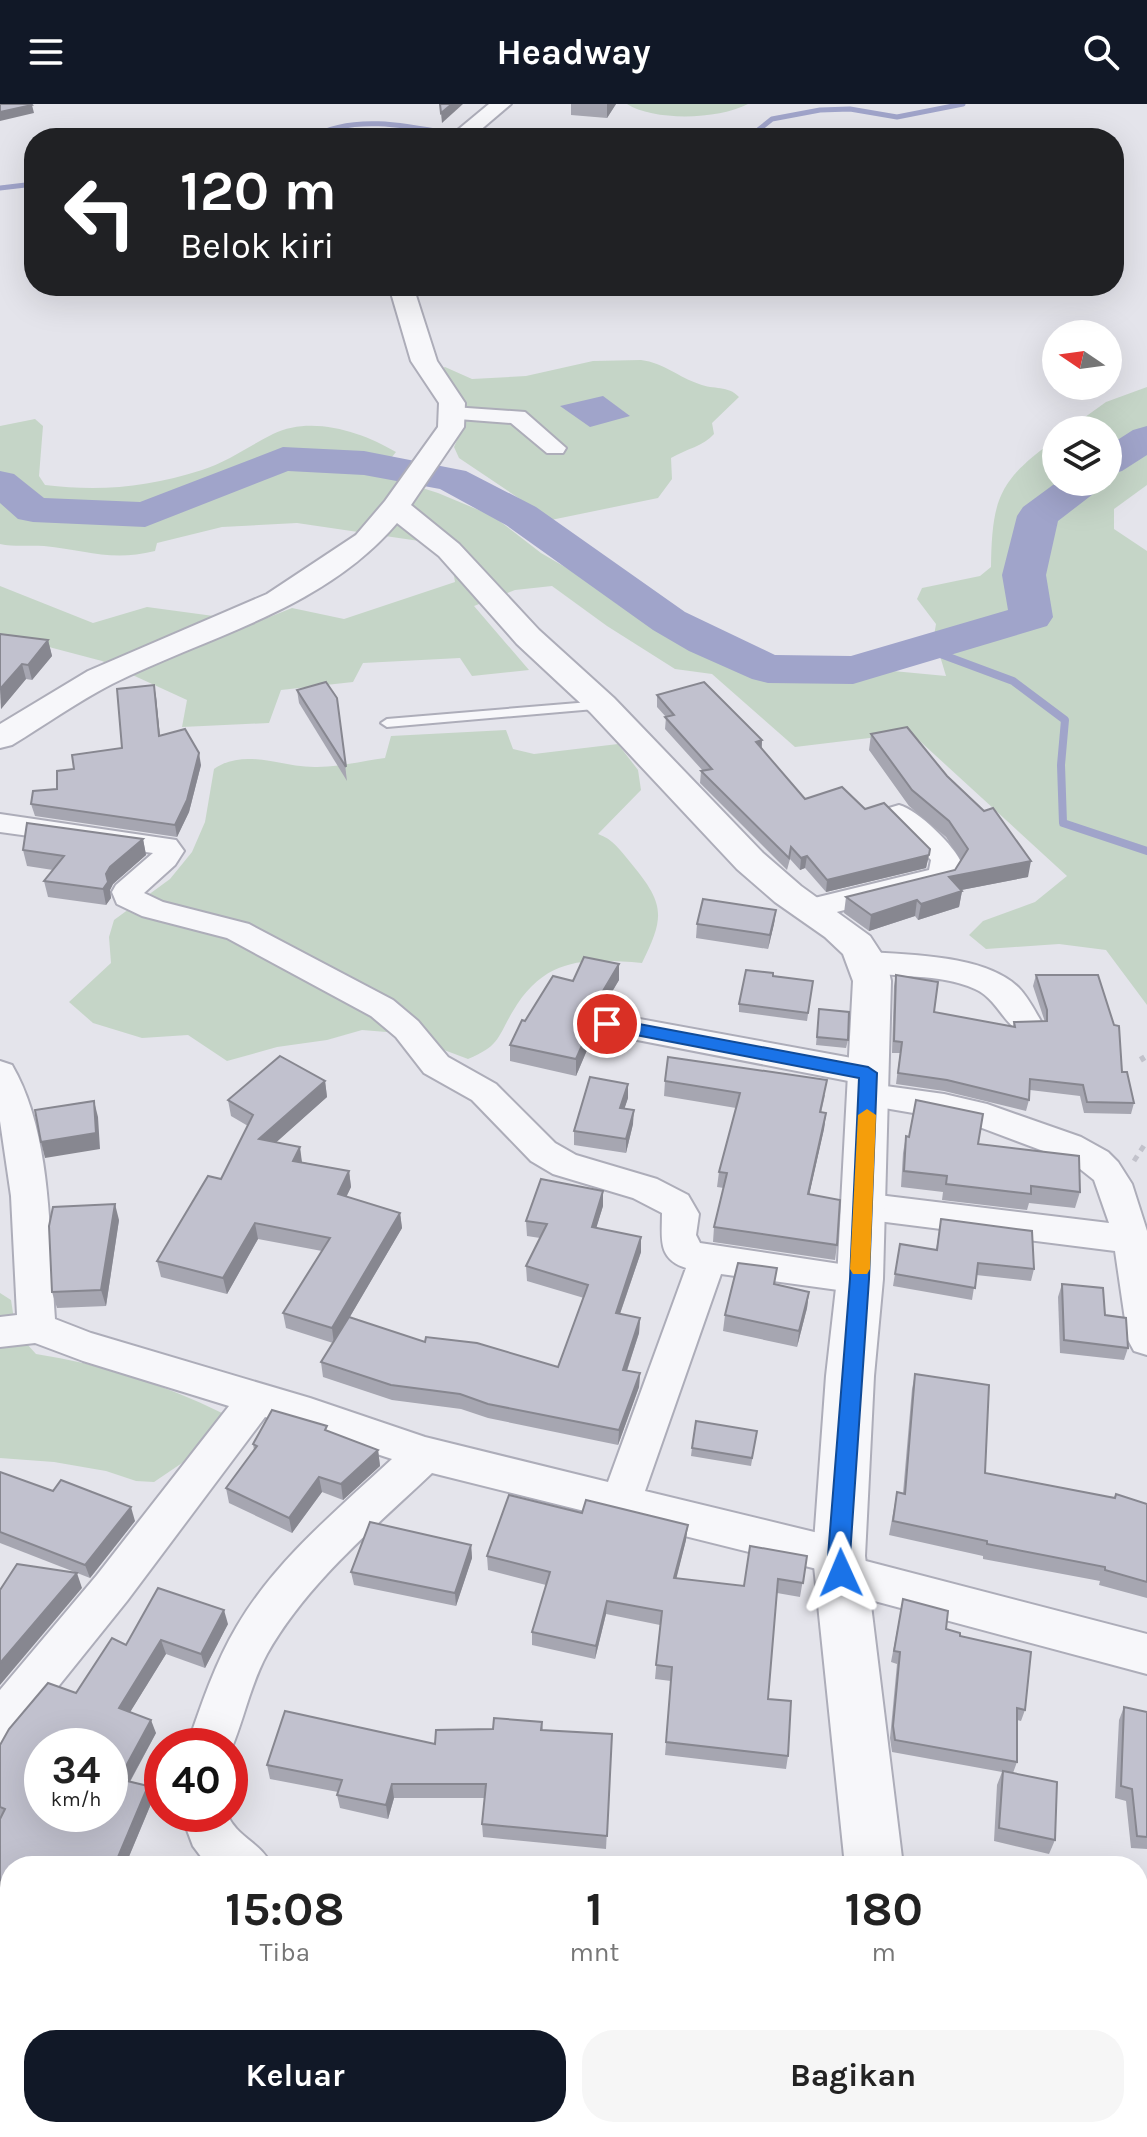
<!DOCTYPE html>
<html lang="id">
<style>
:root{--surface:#fff;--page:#f6f6f6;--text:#222;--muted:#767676;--accent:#111827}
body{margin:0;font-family:Karla,sans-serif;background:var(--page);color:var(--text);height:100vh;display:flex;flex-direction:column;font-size:30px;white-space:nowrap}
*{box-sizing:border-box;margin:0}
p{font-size:26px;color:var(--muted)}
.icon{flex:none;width:44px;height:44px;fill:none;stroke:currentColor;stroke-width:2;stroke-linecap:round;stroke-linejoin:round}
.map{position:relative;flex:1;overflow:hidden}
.panel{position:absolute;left:0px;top:1752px;width:1148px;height:282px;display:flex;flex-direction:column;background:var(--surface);border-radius:32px 32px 0 0;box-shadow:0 8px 32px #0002}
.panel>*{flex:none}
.banner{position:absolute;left:24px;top:24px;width:1100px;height:168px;border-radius:32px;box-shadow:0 8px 32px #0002;background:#202124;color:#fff;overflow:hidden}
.needle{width:52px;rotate:283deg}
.tools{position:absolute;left:1042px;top:216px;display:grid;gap:16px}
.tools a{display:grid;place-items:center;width:80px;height:80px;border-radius:50%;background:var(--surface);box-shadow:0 8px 32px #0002;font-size:40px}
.speed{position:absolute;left:24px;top:1624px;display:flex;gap:16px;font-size:40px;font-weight:700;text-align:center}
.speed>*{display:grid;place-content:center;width:104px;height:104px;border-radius:50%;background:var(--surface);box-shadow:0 8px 32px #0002;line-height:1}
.speed small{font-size:20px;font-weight:400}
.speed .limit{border:12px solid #d22;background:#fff;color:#111}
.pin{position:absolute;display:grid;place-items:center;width:68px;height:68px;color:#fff;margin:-34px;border:4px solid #fff;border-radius:50%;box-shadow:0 2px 8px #0007}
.me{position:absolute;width:88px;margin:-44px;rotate:359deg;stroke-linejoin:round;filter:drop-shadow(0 0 6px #0008)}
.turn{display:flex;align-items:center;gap:28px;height:168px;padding:0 24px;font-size:36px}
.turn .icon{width:104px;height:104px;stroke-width:2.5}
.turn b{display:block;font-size:56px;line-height:68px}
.eta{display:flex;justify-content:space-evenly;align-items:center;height:136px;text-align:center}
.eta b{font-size:48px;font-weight:700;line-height:56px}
.action{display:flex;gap:16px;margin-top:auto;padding:16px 24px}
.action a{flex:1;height:92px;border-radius:32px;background:var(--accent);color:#fff;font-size:32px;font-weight:700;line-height:92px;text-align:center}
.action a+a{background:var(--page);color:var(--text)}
header{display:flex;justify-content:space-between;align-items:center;height:104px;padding:0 24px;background:var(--accent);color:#fff;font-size:36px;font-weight:700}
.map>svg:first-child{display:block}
</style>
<header><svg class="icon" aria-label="menu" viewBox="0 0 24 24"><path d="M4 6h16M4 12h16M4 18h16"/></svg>Headway<svg class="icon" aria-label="search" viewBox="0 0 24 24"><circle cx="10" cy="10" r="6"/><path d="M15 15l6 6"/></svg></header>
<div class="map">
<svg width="1147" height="2033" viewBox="0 0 1147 2033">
<rect width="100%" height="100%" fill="#e4e4eb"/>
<g fill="#c5d5c7">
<path d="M627,0H748C718,16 653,17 627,0Z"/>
<path d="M641,256C664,259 678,273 699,280C714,286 728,281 739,293L712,319L714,330C704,342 686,345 671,354L672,375L658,394L551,416L459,354L454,343L462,325L436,267L445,263L472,275L526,272L593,257Z"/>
<path d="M1147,283V381L1114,405V425L1147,447V901L1106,846L1059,840L986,845L969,831L983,817L1035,798L1067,772L911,629L795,643L712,570L675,565L607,522L552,482L515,486L474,502L529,566L472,572L460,554L363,559L353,578L281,586L269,619L182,623L187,596L102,557L11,533L0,535V482L93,519L147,503L257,518L292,504L344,515L455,478L453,466L426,438L297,419L222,423L157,439L155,447C111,458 86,446 44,442C29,441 14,443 0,440V322L35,315L43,322L39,372L45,381C101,388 148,383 202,366C227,358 249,342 273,330C312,311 362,328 396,348L378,370L438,389L493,412L541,449L589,477L617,500L754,567L826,575L893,567L946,572L934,532L936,520L917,495L922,484L980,472L991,463C992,394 999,376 1056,335V378H1108V326H1067L1106,298Z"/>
<path d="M506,626L513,645L534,650L618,640L638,666L641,686L598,730C613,735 620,746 630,758C664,799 666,811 642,859C585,854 545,853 513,907C496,936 500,941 468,955L399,929L362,926L327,936L277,943L227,957L188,931L142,934L93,919L69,898L111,859L109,833L114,816L170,775L192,748L205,718L214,665C245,643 283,664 317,663C339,663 363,657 385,654L391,632Z"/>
<path d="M0,1189L11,1196L16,1228L36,1250C101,1260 163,1280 222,1309L220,1322L185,1357L154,1378L136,1377L106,1367L54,1358L0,1354Z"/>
</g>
<path fill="#a0a4ca" d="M603,292L630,312L590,323L560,302Z"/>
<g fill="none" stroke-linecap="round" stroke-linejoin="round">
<g stroke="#a0a4ca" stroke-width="5">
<path d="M311,34C357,7 421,25 471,34"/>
<path d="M603,34L744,31L757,27L772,15L820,6L850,5L897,13L963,0"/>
<path d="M0,84L34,80"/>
</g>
<path stroke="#a0a4ca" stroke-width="7" d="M927,545L932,547"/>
<path stroke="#a0a4ca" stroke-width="8" d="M927,545L1013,577L1065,616L1061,661L1063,719L1147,747"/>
<g fill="#a0a4ca" fill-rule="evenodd">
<path d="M1147,322V351L1122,367L1108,371V342L1133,326Z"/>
<path d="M283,343L364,347L466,367L536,403L685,508L775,551L851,552L1008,506L1002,471L1017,412L1023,403L1057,378H1103L1097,387L1058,417L1046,471L1053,513L1047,522L853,580L768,579L752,575L689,547L653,526L506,421L440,385L364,371L288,367L145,423L33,418L18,415L0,399V367L14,370L44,394L140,398Z"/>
</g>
<defs>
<path id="service" d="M602,597L606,598V604L387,623L381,619L387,615Z"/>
<g id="minor">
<path d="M453,303L525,308L566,344L563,349H547L511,319L445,314L442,309L445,304Z"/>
<path d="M899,701C918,706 955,742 962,760L951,779L809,815L798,812L794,805L798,798L929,766L931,756L885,710L889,704Z"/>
<path d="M0,710L176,736L184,747L175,761L144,789L163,798L249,820L393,896L418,917L448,953L496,980L555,1039L576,1051L657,1075L688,1091L699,1110L696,1131L700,1139L873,1165L878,1175L873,1185L860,1189L721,1170L645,1387L839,1434L854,1439L858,1455L1147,1530V1570L841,1488L826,1482L821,1466L432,1369C374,1424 307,1479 267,1550C250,1581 244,1616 230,1648V1642H187C201,1601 215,1559 237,1522C275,1457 337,1406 392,1355L265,1313L127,1497L16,1635L0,1641V1586L97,1471L229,1302L83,1257L35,1239L0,1243V1213L17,1211L11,1092L0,1017V957L12,961C53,1031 49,1136 55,1215L91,1229L310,1294L425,1333L608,1378L686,1164C657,1155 662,1134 662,1109L633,1094L553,1070L531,1057L472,996L424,969L396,933L371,912L227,834L142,812L117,800L112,788L116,781L153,749L0,728Z"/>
<path d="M868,848C911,851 985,851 1018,883C1028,893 1035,907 1042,919L1037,927C1006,936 1003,897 975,885C938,868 896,876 857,865L852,858L857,851Z"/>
<path d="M607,909L868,957L880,961L885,969L880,977L871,980L944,990L987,1000L1081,1033L1108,1048L1118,1058L1132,1080L1147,1127V1251L1134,1247L1128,1236L1115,1147L862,1115L849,1111L844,1102L849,1093L862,1089L1109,1119L1094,1076L1070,1057L966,1018L855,999L850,991L855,983L864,980L596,928L591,920L596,912Z"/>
<path d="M181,1710H227C237,1734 261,1738 272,1762H208L193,1742Z"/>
<rect x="1138" y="1893" width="9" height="50"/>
<path d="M405,2024H483L487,2033H409Z"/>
</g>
<g id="tertiary">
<path d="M489,0H511L471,34H448Z"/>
<path d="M389,182H413L437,257L465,299L464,323L411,401L459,440L539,526L614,594L763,749L801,782L870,832L887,858L891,877L883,1175L874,1272L865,1452L903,1762H845L813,1452L826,1272L837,1175L853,877L843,850L825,833L775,798L737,765L590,608L517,540L439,452L397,419C323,506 210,531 112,580C77,598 45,621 12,641L0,644V620L88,567L267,490L356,431L385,397L438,323L439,299L411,257Z"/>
<path d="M864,2024H928L929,2033H865Z"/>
</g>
</defs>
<use href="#service" stroke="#adadb9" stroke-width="4"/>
<use href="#minor" stroke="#adadb9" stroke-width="4"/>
<use href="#tertiary" stroke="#adadb9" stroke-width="4"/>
<g stroke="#c2c2cb" stroke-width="5" stroke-dasharray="6 6" stroke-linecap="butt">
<path d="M1141,952L1147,962"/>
<path d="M1134,1057L1147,1037"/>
</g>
<use href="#service" fill="#f7f7fa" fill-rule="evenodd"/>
<use href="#minor" fill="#f7f7fa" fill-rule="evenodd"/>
<use href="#tertiary" fill="#f7f7fa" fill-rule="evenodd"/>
</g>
<g fill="#a6a6b1">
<path d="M571,0H616L607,14L571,11Z"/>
<path d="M0,530L48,536L52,552L32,576L26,575L1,605Z"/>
<path d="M297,586L337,594L347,677L299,599Z"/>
<path d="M657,591L762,636V646L805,695L865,705L930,745L926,764L826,788L805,764L800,766L790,755L787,766L700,679L701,667H703L665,625L666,613L657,603Z"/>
<path d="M156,593L160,632L201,661L189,708L177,733L35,712L31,700L57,685L74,665L122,644Z"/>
<path d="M871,630L1028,773L961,786L962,787L959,803L918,816L915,812L869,827L844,809L846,793L955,766L961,756L946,733L909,702L869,646Z"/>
<path d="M143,735L146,751L113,780L110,786L111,794L106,801L48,793L44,777L53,766L27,762L23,746Z"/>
<path d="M776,806L774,820L768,845L696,834L697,820Z"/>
<path d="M619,860V876L600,908L590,917V924L586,930L587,946L576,972L510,957V941L525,917L573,877Z"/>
<path d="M896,871L934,908L1013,923L1014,918H1045L1033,882L1036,871L1122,968L1134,999L1131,1010L1084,1009L1080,992L1030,986L1029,996L1026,1007L944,987L896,980L900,949H892L894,882Z"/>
<path d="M773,872L813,877L807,917L739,908V900Z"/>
<path d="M819,905L848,936L846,944L816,941Z"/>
<path d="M325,977L327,993L276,1038L302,1058L349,1067L351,1083L346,1093L400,1109L402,1124L349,1214L425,1238L558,1263L584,1194L527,1177L526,1162L540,1134L527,1132L526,1117L603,1102L596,1124L641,1133V1148L620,1210L640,1214L639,1229L627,1267L640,1269L639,1283L618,1341L488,1314L461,1305L392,1296L323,1273L321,1258L333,1239L286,1224L283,1209L322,1147L258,1135L227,1190L161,1173L157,1157L221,1075L248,1022L231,1012L228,996Z"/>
<path d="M665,977L825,991L821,1009H826L824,1025L809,1091L837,1141L835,1156L713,1138L714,1123L724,1084L717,1083L719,1068L736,1004L664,992Z"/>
<path d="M628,994L624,1005L633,1020L626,1049L574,1041V1027Z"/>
<path d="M906,1032L978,1040L1080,1088L1075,1104L1029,1099L1027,1106L942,1096L943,1088L901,1083L903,1049Z"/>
<path d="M941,1115L1034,1165L1031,1177L976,1171L972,1196L893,1182L900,1140L936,1146Z"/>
<path d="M119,1116L106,1202L57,1204L52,1188Z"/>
<path d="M1062,1180L1105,1211L1128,1244L1124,1256L1060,1249L1058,1193Z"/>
<path d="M775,1181L809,1188L807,1204L797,1243L723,1227L725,1211Z"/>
<path d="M915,1270L985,1369L1114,1394L1116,1390L1147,1400V1494L1099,1481L1100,1477L983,1455V1452L889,1431L897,1388L903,1389L912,1285Z"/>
<path d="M328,1327L378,1346L380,1362L343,1396L322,1388L292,1429L229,1399L226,1384L254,1346L253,1340Z"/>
<path d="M757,1327L751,1362L691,1352L692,1344Z"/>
<path d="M0,1368L135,1417L90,1474L0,1439Z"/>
<path d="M686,1436L676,1474L744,1482L807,1452L800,1493L777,1489L768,1595L788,1652L786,1665L665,1651L671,1577L655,1575L660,1521L606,1510L595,1555L532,1541V1528L546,1481L488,1466L487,1452Z"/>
<path d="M471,1441L472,1454L456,1502L354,1481L351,1468Z"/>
<path d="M903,1495L946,1525L960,1532L1025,1606L1021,1617L1017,1616V1658L1013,1669L1055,1736L1049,1750L994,1737L997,1681L1002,1668L892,1648L890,1634L897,1560L891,1558Z"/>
<path d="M228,1520L205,1564L166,1550L130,1608L156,1629L130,1678L148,1682L153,1695L128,1755L10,1762V1800L0,1797V1641L76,1589L126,1541Z"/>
<path d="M1124,1603L1147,1608V1745L1131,1744L1126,1697L1115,1694L1119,1616Z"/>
<path d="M542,1618L543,1626L612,1630L606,1745L483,1733L482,1720L485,1694H394L388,1715L340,1704L337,1691L338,1688L270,1675L267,1661L435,1640L493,1625Z"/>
<path d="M1138,1958L1147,1960V2027L1136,2024H1138Z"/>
<path d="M956,2024H1014L1042,2033H955Z"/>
</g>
<g fill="#878790">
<path d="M452,0H463L442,19L441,9Z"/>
<path d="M607,0H616L607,14Z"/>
<path d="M32,1L34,9L0,17V8Z"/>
<path d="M48,536L52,552L32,576L28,561Z"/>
<path d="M22,560L26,575L1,605L0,585Z"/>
<path d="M154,581L156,593L161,644L159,632Z"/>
<path d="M762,636L761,648L756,638Z"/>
<path d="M199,649L201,661L189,708L177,733L175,721Z"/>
<path d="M143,735L146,751L113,780L110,786L111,794L106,801L103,785L106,770L110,763Z"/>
<path d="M929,751L926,764L826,788L827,776Z"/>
<path d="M807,752L805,764L800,766L801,754Z"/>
<path d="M1031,757L1028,773L946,789L949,773Z"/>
<path d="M962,787L959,803L918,816L921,800Z"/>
<path d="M917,796L915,812L869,827L871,811Z"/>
<path d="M776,806L774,820L768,845L770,831Z"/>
<path d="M619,860V876L600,908L590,917V924L578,944V928L589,902Z"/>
<path d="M587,930V946L576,972V955Z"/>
<path d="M325,977L327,993L262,1051L259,1035Z"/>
<path d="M628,980V994L620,1018V1004Z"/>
<path d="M94,997L98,1013L100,1045L45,1054L41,1038Z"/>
<path d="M634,1006L633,1020L626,1049V1035Z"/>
<path d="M826,1009L824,1025L806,1105L808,1090Z"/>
<path d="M300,1043L302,1058L293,1057Z"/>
<path d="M349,1067L351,1083L340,1106L338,1090Z"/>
<path d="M603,1087V1102L592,1138V1123Z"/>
<path d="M115,1100L119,1116L106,1202L101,1186Z"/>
<path d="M400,1109L402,1124L334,1240L332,1224Z"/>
<path d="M255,1119L258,1135L227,1190L223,1174Z"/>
<path d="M641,1133V1148L615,1224L616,1209Z"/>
<path d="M809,1188L807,1204L797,1243L799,1227Z"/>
<path d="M640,1214L639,1229L622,1281L623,1266Z"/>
<path d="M640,1269L639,1283L618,1341L619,1326Z"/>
<path d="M378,1346L380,1362L343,1396L341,1380Z"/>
<path d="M319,1373L322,1388L292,1429L289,1414Z"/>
<path d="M131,1403L135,1417L90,1474L85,1461Z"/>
<path d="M688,1421L686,1436L673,1488L674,1474Z"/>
<path d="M471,1441L472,1454L456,1502L455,1489Z"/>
<path d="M77,1469L82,1484L0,1581V1559Z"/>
<path d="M607,1497L606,1510L595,1555L596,1542Z"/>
<path d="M224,1506L228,1520L205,1564L201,1550Z"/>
<path d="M161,1536L166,1550L124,1618L119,1604Z"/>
<path d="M151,1616L156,1629L124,1688L119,1675Z"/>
<path d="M392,1680L394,1694L388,1715L386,1701Z"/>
<path d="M148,1682L153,1695L125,1762L118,1753Z"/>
<path d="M10,2002V2024H12L8,2033H0V2027Z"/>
</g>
<g fill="#c1c1ce" stroke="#878790" stroke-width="2" fill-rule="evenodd">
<path d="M0,0H31L32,1L0,8Z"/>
<path d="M440,0H452L441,9Z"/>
<path d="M0,530L48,536L28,561L22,560L0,585Z"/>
<path d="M326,578L337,594L346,663L297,586Z"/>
<path d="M704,578L762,636L756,638L805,695L842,683L865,705L884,699L930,745L929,751L827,776L807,752L801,754L791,743L789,754L701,667L712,665L665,613L674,611L657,591Z"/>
<path d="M154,581L159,632L185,625L199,649L187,696L175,721L31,700L33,687L57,685V667L74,665L72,651L122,644L117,585Z"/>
<path d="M907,623L947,672L984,707L993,704L1031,757L949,773L962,787L921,800L917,796L871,811L846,793L955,766L968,745L949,717L912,686L871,630Z"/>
<path d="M27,719L143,735L110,763L106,770L108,778L103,785L44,777L64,752L23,746Z"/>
<path d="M703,795L776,806L770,831L697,820Z"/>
<path d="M584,853L619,860L600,892L589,902L590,908L578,928L587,930L576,955L510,941L522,916L525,917L553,872L573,877Z"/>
<path d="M746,866L773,869V872L813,877L808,909L739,900Z"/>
<path d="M896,871L938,878L934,908L1015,923L1014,918L1047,917V906L1036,871H1098L1114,921L1119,922L1122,968H1127L1134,999L1087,998L1083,981L1030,975L1029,996L947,976L898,969L902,938L894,937Z"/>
<path d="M819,905L849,908L848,936L817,933Z"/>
<path d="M280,952L325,977L259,1035L300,1043L293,1057L349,1067L338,1090L400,1109L332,1224L283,1209L330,1134L255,1119L223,1174L157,1157L208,1072L221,1075L253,1011L228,996Z"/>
<path d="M668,953L827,976L820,1008L826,1009L808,1090L840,1096L837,1141L714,1123L727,1069L719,1068L740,989L665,977Z"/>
<path d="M590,973L628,980L620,1004L634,1006L626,1035L574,1027Z"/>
<path d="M916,996L983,1010L978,1040L1079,1052L1080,1088L1031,1082V1090L946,1080L947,1072L904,1067L906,1032L909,1033Z"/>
<path d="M94,997L96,1029L41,1038L35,1006Z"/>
<path d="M541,1075L603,1087L592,1123L641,1133L616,1209L640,1214L623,1266L640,1269L619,1326L488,1300L460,1290L391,1281L321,1258L349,1213L425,1238L426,1233L477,1239L558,1263L588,1181L526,1162L547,1120L526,1117Z"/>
<path d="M115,1100L101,1186L52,1188L49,1122L53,1103Z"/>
<path d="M941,1115L1032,1127L1034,1165L978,1159L975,1184L895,1170L900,1140L937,1146Z"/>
<path d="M738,1159L777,1164L774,1180L809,1188L799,1227L725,1211Z"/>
<path d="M1062,1180L1103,1184L1105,1211L1126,1214L1128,1244L1064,1236Z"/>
<path d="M915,1270L989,1281L985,1369L1115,1394L1116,1390L1147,1400V1478L1105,1466V1463L987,1440V1437L893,1417L897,1388L905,1390Z"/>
<path d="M272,1306L327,1322L325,1326L378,1346L341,1380L319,1373L289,1414L226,1384L257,1342L253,1340Z"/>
<path d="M696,1317L757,1327L752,1354L692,1344Z"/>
<path d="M0,1368L53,1387L61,1376L131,1403L85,1461L0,1428Z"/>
<path d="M509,1391L582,1409L586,1396L688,1421L674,1474L744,1482L750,1442L807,1452L803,1479L778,1475L768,1595L791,1597L788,1652L666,1638L672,1563L656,1561L662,1507L607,1497L596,1542L532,1528L550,1468L487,1452Z"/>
<path d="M370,1418L471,1441L455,1489L351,1468Z"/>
<path d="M17,1460L77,1469L0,1559V1486Z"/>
<path d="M158,1484L224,1506L201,1550L161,1536L119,1604L151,1616L119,1675L148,1682L118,1753L138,1758L136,1762H10V1790L0,1786V1715L5,1705L0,1703V1641L9,1625L48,1579L76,1589L112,1534L126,1541ZM42,1642H110V1710H42Z"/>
<path d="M903,1495L948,1507L946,1525L960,1529V1532L1031,1548L1025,1606L1017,1604V1658L895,1636L893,1622L900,1548L894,1547Z"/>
<path d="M1124,1603L1147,1608V1733L1137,1732L1132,1685L1121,1682Z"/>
<path d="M285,1607L435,1640L436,1626L493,1625L494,1614L542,1618L541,1626L612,1630L607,1732L482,1720L486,1680H392L386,1701L337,1691L342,1676L267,1661Z"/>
<path d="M1003,1667L1057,1678L1055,1736L999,1724Z"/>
<path d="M0,1910L10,1912V2002L0,2027Z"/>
<path d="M1138,1958L1147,1960V2015L1138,2012Z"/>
<path d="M286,2024H356L393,2033H283Z"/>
<path d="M401,2024H406L441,2033H399Z"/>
<path d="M960,2024H1014L1042,2033H958Z"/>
</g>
<path fill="#1a73e8" stroke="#114b97" stroke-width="2" d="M607,914L868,963L877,969L869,1175L850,1452L852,1469L849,1476L841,1479L833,1476L828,1452L850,1175L859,974L600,924L598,920Z"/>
<path fill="#f59e0b" d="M867,1005L876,1011L870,1165L867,1170H853L850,1165L858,1011Z"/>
</svg>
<div class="tools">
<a><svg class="needle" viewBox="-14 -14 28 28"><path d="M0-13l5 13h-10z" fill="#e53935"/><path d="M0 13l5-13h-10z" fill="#767676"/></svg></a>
<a><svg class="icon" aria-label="layers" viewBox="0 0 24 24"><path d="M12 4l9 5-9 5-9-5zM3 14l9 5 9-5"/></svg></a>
</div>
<div class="speed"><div>34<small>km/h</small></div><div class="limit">40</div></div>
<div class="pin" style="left:607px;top:920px;background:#d93025"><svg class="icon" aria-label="arrive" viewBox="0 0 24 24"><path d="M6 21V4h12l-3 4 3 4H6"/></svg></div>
<svg class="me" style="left:841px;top:1469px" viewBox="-20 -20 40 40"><path d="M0-17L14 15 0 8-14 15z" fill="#1a73e8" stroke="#fff" stroke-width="4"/></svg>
<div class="banner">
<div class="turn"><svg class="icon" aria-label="left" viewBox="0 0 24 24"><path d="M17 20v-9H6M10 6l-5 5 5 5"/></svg><div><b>120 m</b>Belok kiri</div></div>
</div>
<section class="panel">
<div class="eta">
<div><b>15:08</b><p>Tiba</p></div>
<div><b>1</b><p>mnt</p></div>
<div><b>180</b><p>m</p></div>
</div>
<div class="action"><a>Keluar</a><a>Bagikan</a></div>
</section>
</div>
